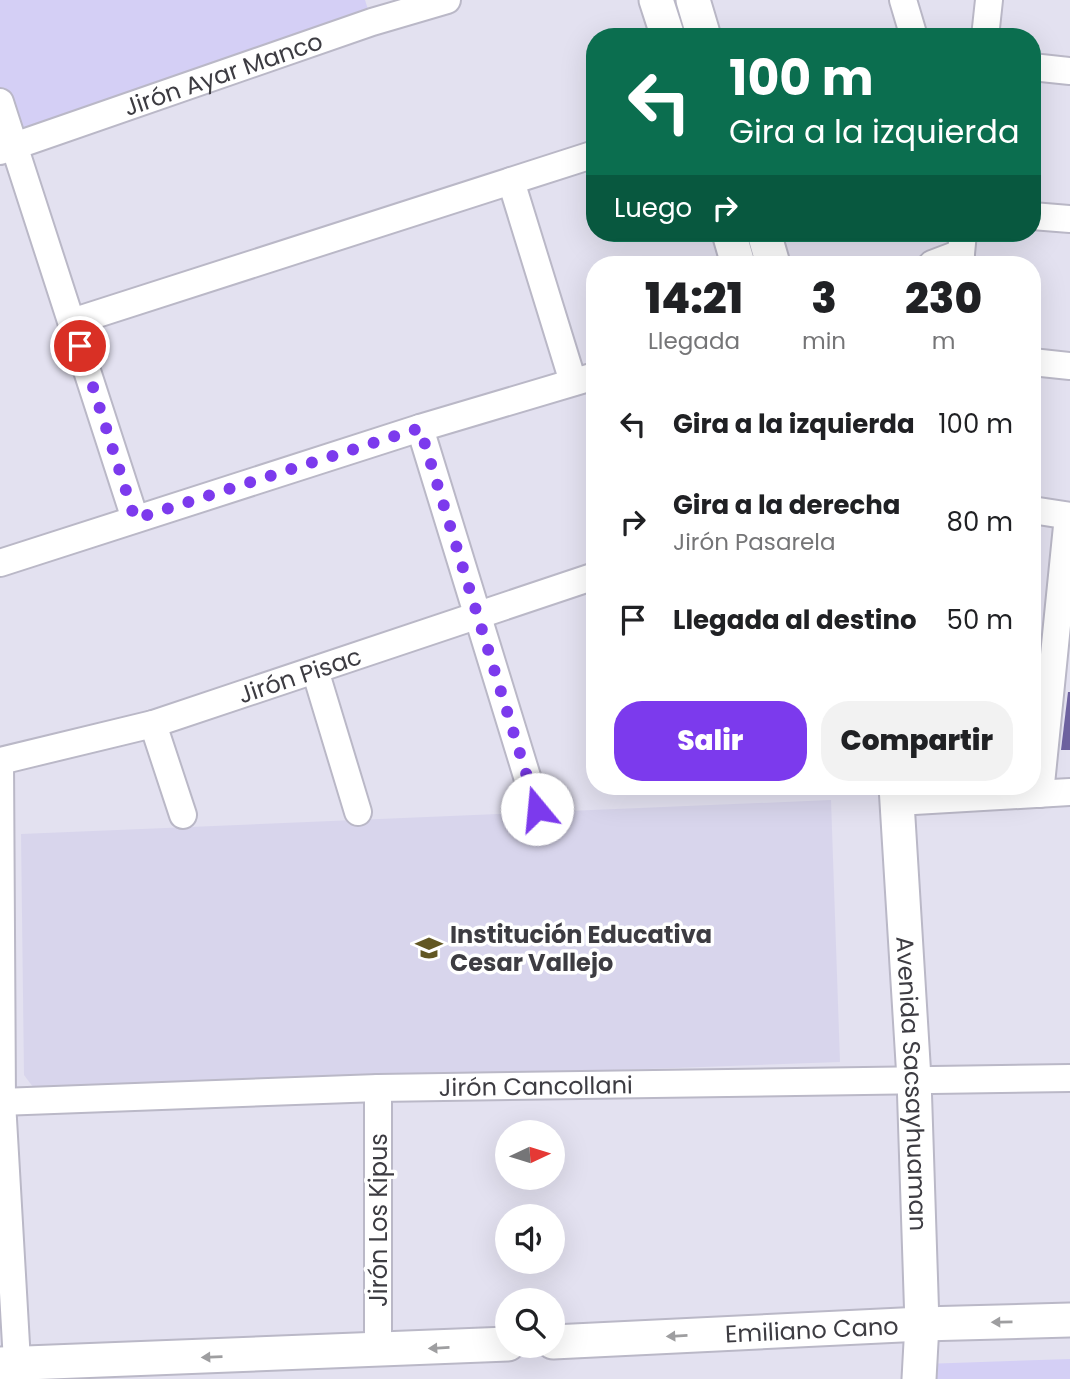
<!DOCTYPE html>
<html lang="es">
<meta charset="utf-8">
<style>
:root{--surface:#fff;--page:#f2f2f2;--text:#202124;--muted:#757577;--accent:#7c3aed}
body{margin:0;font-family:Poppins,sans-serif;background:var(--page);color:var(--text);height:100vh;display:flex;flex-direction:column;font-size:26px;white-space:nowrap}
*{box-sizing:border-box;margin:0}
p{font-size:23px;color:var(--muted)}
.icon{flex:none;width:38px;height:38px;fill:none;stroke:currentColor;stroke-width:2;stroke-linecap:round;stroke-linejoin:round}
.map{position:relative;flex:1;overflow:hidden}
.panel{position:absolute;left:586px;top:256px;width:455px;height:539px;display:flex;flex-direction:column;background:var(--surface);border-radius:28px;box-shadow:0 7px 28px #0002}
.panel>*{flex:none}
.hud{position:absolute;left:586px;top:28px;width:455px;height:214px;border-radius:28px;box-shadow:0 7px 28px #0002;background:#0b6e4f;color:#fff;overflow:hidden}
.needle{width:46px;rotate:86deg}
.controls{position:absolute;left:495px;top:1120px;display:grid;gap:14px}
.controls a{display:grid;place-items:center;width:70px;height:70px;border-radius:50%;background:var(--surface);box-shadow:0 7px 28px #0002;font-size:35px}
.pin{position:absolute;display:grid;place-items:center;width:60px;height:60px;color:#fff;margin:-30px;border:4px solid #fff;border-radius:50%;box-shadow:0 2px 7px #0007}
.me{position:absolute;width:77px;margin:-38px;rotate:343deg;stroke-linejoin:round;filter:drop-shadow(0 0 5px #0008)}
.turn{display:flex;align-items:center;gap:24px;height:147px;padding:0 28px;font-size:32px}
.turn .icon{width:91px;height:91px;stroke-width:2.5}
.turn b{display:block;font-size:49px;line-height:60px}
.then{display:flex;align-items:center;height:66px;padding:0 28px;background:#0003;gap:14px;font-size:26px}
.eta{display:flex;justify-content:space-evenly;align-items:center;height:119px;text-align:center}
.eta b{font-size:42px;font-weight:800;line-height:49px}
.cta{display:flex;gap:14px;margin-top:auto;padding:14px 28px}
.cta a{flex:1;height:80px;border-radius:28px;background:var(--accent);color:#fff;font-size:28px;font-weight:800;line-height:80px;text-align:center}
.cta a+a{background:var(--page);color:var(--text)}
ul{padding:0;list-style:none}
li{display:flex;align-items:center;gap:21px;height:98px;padding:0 28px}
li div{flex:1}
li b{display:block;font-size:26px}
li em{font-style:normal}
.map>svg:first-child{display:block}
</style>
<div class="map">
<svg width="1070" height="1379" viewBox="0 0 1070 1379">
<rect width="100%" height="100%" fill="#e3e1f0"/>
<path fill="#d8d5ec" d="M831,800L840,1062L36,1091L24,1075L21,834Z"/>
<g fill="#d4cff5">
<path d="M0,0H365L372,22L15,147L0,102Z"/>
<path d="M1070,1359V1379H924L923,1364Z"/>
</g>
<path fill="#6d619f" d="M1068,692H1070V750H1061Z"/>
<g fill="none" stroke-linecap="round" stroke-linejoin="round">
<defs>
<g id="minor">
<path d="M903,0L914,37"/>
<path d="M985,37L989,0"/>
<path d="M1032,67L1070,71"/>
<path d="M0,102L135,519"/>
<path id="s1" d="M0,151L372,22L447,0"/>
<path d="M511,181L573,382"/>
<path d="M1032,216L1070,219"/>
<path d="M932,264L961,253"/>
<path d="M960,264L963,233"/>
<path d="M72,322L595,154"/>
<path d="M1032,362L1070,366"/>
<path d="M420,428L537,809"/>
<path d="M1032,510L1070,516"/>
<path d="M0,563L420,428L595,376"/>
<path d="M315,670L358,812"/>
<path d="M153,724L183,815"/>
<path id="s2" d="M0,761L153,724L595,576"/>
<path d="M0,761L2,1102L18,1379"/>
<path d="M1040,794L1068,516"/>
<path d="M897,802L1070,792"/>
<path d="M378,1088V1351"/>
<path id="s3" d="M0,1102L378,1088L1070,1078"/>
</g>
<g id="tertiary">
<path d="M656,0L668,37"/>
<path d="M693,0L704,37"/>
<path d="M729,233L738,264"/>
<path d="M764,233L773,264"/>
<path id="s4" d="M896,786L914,1079L922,1324L919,1379"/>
<path id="s5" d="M553,1342L922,1324L1070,1320"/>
<path d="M0,1364L508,1344"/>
</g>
</defs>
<use href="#minor" stroke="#bab8c7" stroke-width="30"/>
<use href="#tertiary" stroke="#bab8c7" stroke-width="37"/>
<use href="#minor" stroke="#fff" stroke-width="26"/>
<use href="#tertiary" stroke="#fff" stroke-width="33"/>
</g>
<defs><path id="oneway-solid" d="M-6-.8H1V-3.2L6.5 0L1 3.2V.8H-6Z" transform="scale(1.75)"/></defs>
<g fill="#9e9ea0">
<use href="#oneway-solid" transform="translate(1002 1322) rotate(179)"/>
<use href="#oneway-solid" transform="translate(677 1336) rotate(177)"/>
<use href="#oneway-solid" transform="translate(439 1348) rotate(177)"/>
<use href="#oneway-solid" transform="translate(212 1357) rotate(178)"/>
</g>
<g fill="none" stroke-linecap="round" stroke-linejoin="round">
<path stroke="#7c3aed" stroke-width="12" stroke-dasharray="0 21.6" d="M80,346L135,519L420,428L537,809"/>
</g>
<defs>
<symbol id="school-bare" viewBox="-9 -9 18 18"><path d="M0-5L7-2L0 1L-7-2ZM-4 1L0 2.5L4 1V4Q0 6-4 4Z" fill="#625723" stroke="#fff" stroke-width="2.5" paint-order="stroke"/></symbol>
</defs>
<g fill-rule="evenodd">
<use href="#school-bare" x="410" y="929" width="38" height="38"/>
</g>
<g text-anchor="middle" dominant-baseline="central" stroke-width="7" stroke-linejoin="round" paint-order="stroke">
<g font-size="24" fill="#3d3c42" stroke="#fff">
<text stroke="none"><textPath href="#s1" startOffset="236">Jirón Ayar Manco</textPath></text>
<text stroke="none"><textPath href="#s2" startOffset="312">Jirón Pisac</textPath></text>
<text stroke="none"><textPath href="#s4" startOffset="298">Avenida Sacsayhuaman</textPath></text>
<text stroke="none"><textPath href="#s3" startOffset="536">Jirón Cancollani</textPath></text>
<text transform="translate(378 1220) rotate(-90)">Jirón Los Kipus</text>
<text stroke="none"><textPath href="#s5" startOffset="259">Emiliano Cano</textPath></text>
</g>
<g font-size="24" font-weight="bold" fill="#3d3c42" stroke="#fff" text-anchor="start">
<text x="450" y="934">Institución Educativa<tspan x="450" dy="28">Cesar Vallejo</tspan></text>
</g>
</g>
</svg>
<div class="controls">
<a><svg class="needle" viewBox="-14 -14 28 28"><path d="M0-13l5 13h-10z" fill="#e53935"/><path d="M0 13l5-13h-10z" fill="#757577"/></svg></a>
<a><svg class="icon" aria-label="sound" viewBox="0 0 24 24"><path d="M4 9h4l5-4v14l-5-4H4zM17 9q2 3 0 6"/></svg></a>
<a><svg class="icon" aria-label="search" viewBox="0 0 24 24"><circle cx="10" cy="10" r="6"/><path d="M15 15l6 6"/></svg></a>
</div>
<div class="pin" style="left:80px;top:346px;background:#d93025"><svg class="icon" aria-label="arrive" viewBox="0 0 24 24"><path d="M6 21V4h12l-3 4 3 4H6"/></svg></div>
<svg class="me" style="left:537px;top:809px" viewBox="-20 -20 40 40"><circle r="19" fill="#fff"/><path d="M0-13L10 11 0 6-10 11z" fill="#7c3aed"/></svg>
<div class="hud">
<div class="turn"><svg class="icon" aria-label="left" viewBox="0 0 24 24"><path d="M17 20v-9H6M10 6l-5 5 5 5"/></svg><div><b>100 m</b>Gira a la izquierda</div></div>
<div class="then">Luego<svg class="icon" aria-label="right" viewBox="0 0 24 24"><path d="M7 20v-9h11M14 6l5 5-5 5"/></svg></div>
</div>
<section class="panel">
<div class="eta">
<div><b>14:21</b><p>Llegada</p></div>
<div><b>3</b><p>min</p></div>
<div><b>230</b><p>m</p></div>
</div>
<ul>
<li><svg class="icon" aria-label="left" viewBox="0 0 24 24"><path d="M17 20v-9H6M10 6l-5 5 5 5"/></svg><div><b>Gira a la izquierda</b></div><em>100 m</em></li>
<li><svg class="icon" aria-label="right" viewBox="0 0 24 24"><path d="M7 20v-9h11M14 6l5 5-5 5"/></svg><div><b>Gira a la derecha</b><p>Jirón Pasarela</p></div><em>80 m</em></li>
<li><svg class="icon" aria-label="arrive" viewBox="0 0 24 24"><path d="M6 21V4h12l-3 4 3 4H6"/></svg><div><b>Llegada al destino</b></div><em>50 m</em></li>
</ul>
<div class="cta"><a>Salir</a><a>Compartir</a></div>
</section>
</div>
